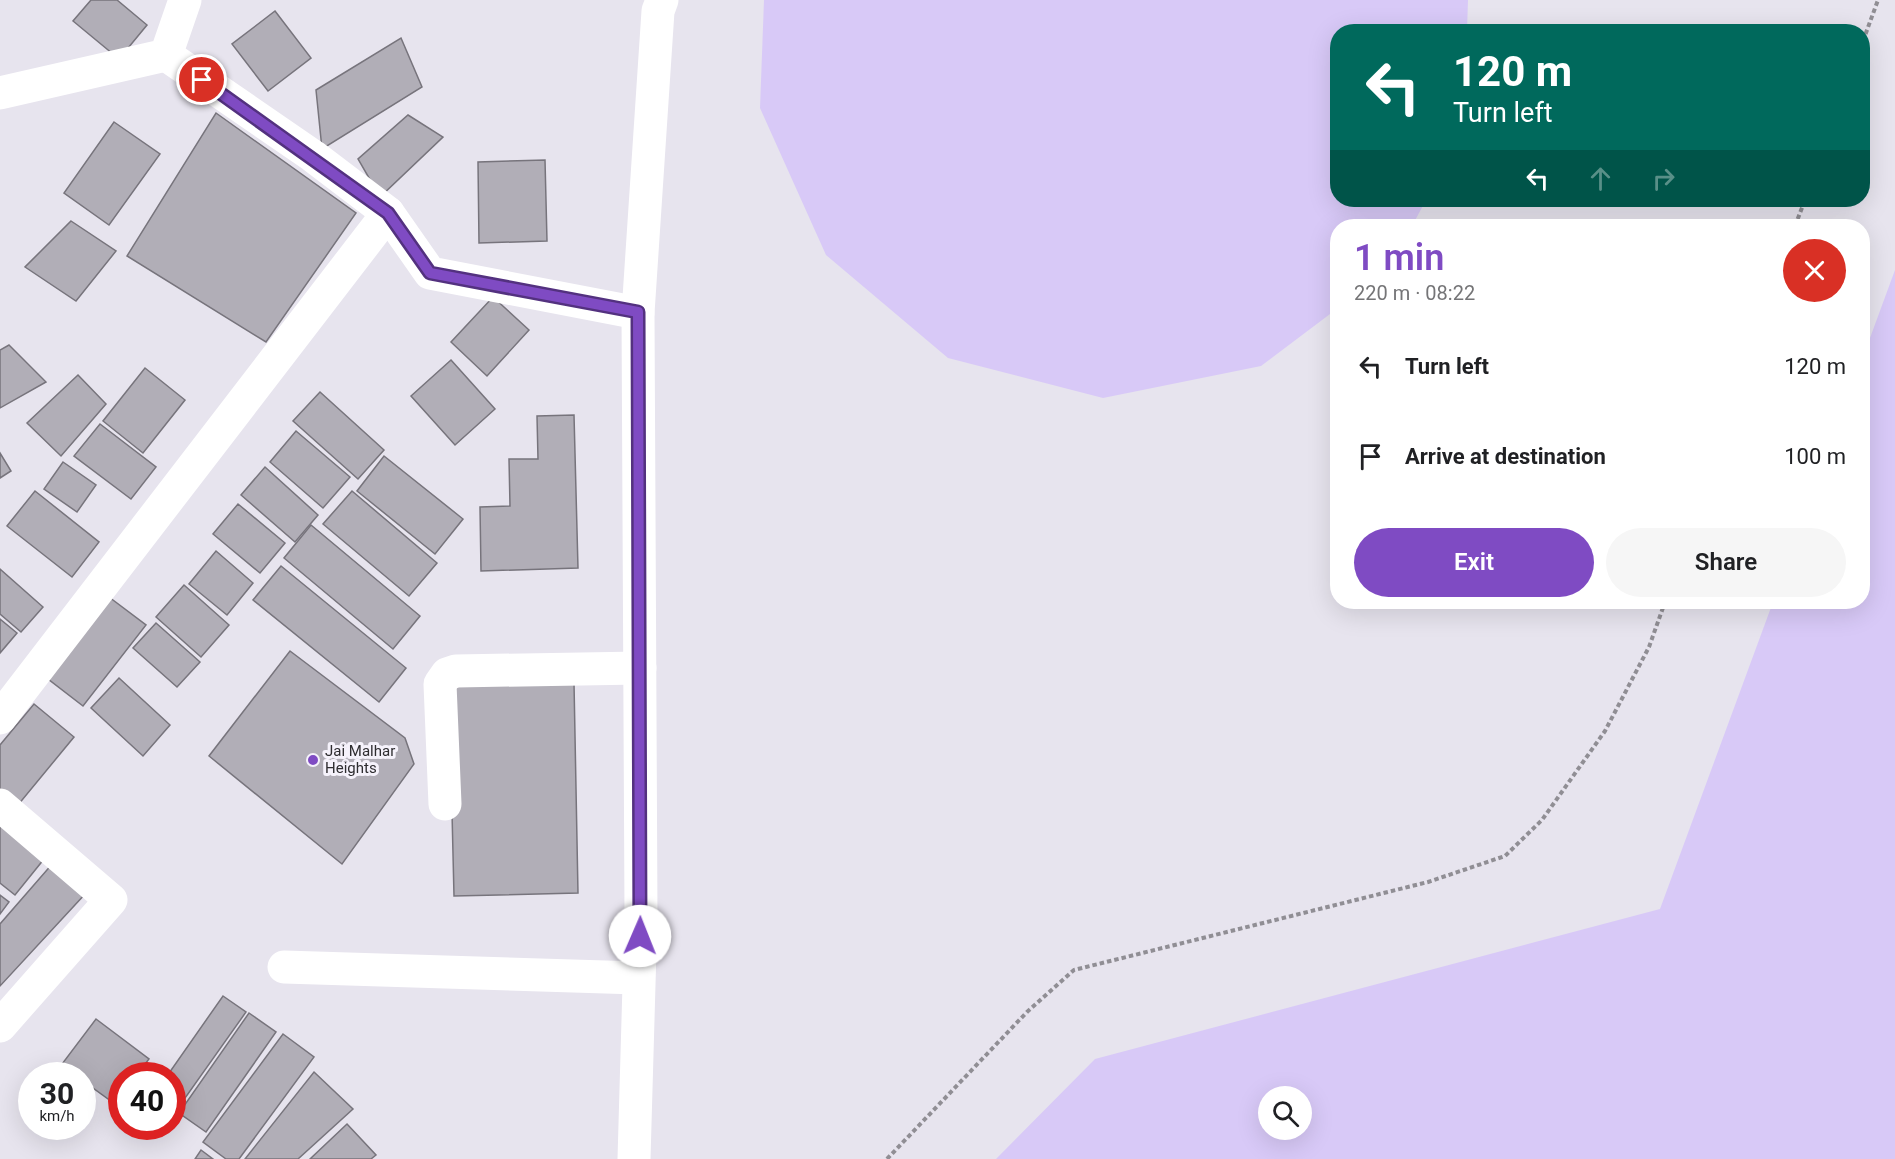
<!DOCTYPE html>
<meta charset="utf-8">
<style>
:root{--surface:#fff;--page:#f6f6f6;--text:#202124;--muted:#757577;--accent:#7f4bc3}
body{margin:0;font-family:Roboto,sans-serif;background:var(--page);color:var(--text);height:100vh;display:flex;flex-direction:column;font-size:22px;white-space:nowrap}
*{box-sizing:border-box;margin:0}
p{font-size:20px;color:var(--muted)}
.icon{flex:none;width:33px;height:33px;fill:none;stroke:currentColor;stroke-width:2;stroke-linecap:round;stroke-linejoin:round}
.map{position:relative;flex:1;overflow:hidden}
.drawer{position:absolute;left:1330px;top:219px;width:540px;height:390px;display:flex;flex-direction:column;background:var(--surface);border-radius:24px;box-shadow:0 6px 24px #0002}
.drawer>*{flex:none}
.banner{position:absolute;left:1330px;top:24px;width:540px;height:183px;border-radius:24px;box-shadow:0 6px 24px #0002;background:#00695c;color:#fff;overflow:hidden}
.fabs{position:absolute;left:1258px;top:1086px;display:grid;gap:12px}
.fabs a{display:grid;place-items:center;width:54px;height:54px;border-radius:50%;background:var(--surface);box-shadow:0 6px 24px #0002;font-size:30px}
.speed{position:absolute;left:18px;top:1062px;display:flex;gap:12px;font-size:30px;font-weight:700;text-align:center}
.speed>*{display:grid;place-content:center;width:78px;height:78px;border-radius:50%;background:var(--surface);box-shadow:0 6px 24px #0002;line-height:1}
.speed small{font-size:15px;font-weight:400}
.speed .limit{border:9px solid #d22;background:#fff;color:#111}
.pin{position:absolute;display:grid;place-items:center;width:51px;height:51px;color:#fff;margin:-26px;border:3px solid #fff;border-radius:50%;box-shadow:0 2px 6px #0007}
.me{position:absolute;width:66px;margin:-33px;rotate:1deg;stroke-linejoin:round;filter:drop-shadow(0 0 4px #0008)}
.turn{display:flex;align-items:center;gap:21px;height:126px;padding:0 24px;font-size:27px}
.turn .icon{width:78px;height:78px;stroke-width:2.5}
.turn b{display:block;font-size:42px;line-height:51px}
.lanes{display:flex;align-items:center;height:57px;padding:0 24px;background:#0003;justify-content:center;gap:30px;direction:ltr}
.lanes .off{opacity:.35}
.round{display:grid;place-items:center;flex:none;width:63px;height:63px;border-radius:32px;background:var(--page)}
.headline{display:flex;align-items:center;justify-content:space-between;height:102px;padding:0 24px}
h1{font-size:36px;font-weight:600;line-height:45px;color:var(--accent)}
.primary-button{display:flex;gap:12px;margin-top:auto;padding:12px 24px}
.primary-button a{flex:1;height:69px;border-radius:36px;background:var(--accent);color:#fff;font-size:24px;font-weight:600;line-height:69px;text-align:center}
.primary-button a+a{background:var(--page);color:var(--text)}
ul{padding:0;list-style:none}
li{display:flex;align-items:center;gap:18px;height:90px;padding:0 24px}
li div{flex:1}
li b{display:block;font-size:22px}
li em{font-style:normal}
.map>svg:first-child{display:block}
</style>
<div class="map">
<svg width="1895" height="1159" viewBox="0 0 1895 1159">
<rect width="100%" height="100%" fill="#e7e4ee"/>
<g fill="#d8c9f7" fill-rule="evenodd">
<path d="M764,0H1468L1467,31L1338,32V200H1426L1412,226H1338V308L1261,366L1103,398L948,358L826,255L760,108Z"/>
<path d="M1895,270V1159H996L1095,1059L1660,909L1773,602H1863V357ZM1269,1096H1302V1130H1269Z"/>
</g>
<g fill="#b1aeb7" stroke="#77747c" stroke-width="1.5">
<path d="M91,0H117L147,25L119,59L73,21Z"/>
<path d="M275,11L311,58L268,91L232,44Z"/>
<path d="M401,38L422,87L322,149L316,90Z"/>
<path d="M216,113L356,213L266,342L127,256Z"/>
<path d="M408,115L443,137L380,197L358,159Z"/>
<path d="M114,122L160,154L109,225L64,193Z"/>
<path d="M545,160L547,241L479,243L478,162Z"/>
<path d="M71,221L116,251L76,301L25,267Z"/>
<path d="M493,297L529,330L487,376L451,342Z"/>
<path d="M9,345L46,382L0,408V350Z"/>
<path d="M451,360L495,409L455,445L411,396Z"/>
<path d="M145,368L185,400L143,453L103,421Z"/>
<path d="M78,375L106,404L61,456L27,423Z"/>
<path d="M320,392L384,450L358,479L293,421Z"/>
<path d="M574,415L578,568L481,571L480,507L510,506L509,459H538L537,416Z"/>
<path d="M100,424L156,467L131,499L74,456Z"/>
<path d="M296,431L350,477L323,508L270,462Z"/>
<path d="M0,453L11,471L0,478Z"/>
<path d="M384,456L463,519L435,554L357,491Z"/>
<path d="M63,462L96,485L77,512L44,489Z"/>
<path d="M265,467L318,515L295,542L241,495Z"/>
<path d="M35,491L99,542L72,577L7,526Z"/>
<path d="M352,491L437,563L409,596L323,524Z"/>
<path d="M238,504L285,543L260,573L213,534Z"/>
<path d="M311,525L420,616L393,649L284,558Z"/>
<path d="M216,551L253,583L227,615L189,584Z"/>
<path d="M281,566L406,668L379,702L253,600Z"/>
<path d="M0,569L43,607L21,632L0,614Z"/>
<path d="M184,585L229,625L201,657L156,617Z"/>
<path d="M101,591L146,625L83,706L39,672Z"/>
<path d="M0,619L17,633L0,653Z"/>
<path d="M156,623L200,662L177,687L133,648Z"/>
<path d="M290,651L405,738L414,764L342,864L209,756Z"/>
<path d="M119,678L170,725L143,756L91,708Z"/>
<path d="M574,683L578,893L454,896L449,686Z"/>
<path d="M34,704L74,737L18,805L0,790V745Z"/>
<path d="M0,824L44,859L15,895L0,883Z"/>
<path d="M53,863L86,893L0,986V924Z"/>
<path d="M0,895L9,902L0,914Z"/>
<path d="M223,996L246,1012L178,1108L172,1104V1076H167Z"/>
<path d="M249,1013L276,1032L206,1132L179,1113Z"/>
<path d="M96,1019L149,1059L136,1076H122V1095L115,1104L82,1080V1076H77L62,1064Z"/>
<path d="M283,1034L314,1057L239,1159H226L203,1142Z"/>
<path d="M314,1072L353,1109L298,1159H245Z"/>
<path d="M347,1124L376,1155L371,1159H310Z"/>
<path d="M201,1150L213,1159H195Z"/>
</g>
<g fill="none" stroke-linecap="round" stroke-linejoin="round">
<g stroke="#908e94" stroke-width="4" stroke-dasharray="4.5 3" stroke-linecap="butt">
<path d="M1863,41L1878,0"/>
<path d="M1795,226L1805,200"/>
<path d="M887,1159L1027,1012L1074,970L1428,882L1505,856L1542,820L1605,731L1649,647L1665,602"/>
</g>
<g stroke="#fff" stroke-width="33">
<path d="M166,55L313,156L388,213L430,273L638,313"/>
<path d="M0,93L166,55L185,0"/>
<path d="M0,718L388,213"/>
<path d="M445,804L440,684L447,674L456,671L640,668"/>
<path d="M0,805L111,900L0,1026"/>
<path d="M284,967L638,978"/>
<path d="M634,1159L641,915L638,313L658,11L662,0"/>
</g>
</g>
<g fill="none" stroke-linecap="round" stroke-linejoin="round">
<defs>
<path id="route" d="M202,80L388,213L430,273L638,312L640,936"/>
</defs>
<use href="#route" stroke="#53317f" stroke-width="15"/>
<use href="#route" stroke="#7f4bc3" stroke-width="10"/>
</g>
<circle fill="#7f4bc3" stroke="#f5f2fb" stroke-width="2" cx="313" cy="760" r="6"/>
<g text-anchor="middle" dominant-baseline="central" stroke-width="6" stroke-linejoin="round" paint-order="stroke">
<g font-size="15" fill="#2e2d30" stroke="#f5f2fb" text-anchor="start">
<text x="325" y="751">Jai Malhar<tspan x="325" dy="17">Heights</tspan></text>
</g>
</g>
</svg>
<div class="fabs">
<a><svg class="icon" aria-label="search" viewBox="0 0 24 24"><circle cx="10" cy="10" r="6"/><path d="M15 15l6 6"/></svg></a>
</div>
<div class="speed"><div>30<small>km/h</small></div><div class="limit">40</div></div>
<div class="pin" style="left:202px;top:80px;background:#d93025"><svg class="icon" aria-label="arrive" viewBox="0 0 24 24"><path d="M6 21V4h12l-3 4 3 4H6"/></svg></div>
<svg class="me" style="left:640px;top:936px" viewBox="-20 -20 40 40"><circle r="19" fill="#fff"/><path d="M0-13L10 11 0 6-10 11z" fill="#7f4bc3"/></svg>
<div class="banner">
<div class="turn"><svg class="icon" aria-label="left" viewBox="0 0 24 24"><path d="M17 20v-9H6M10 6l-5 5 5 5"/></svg><div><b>120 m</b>Turn left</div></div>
<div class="lanes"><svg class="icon" aria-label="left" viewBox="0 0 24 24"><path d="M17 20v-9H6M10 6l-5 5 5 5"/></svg><svg class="icon off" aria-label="ahead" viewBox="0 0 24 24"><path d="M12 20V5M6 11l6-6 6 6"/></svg><svg class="icon off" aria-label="right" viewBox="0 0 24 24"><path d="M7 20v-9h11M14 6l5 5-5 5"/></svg></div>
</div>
<section class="drawer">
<div class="headline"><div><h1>1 min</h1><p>220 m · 08:22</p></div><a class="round" style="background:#d93025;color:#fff"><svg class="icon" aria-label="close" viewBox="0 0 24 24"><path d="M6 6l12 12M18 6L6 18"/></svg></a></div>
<ul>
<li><svg class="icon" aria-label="left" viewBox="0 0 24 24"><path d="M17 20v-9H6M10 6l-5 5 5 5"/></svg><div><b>Turn left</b></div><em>120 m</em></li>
<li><svg class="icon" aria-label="arrive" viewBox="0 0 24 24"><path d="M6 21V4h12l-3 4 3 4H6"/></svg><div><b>Arrive at destination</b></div><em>100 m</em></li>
</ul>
<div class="primary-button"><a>Exit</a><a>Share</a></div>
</section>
</div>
